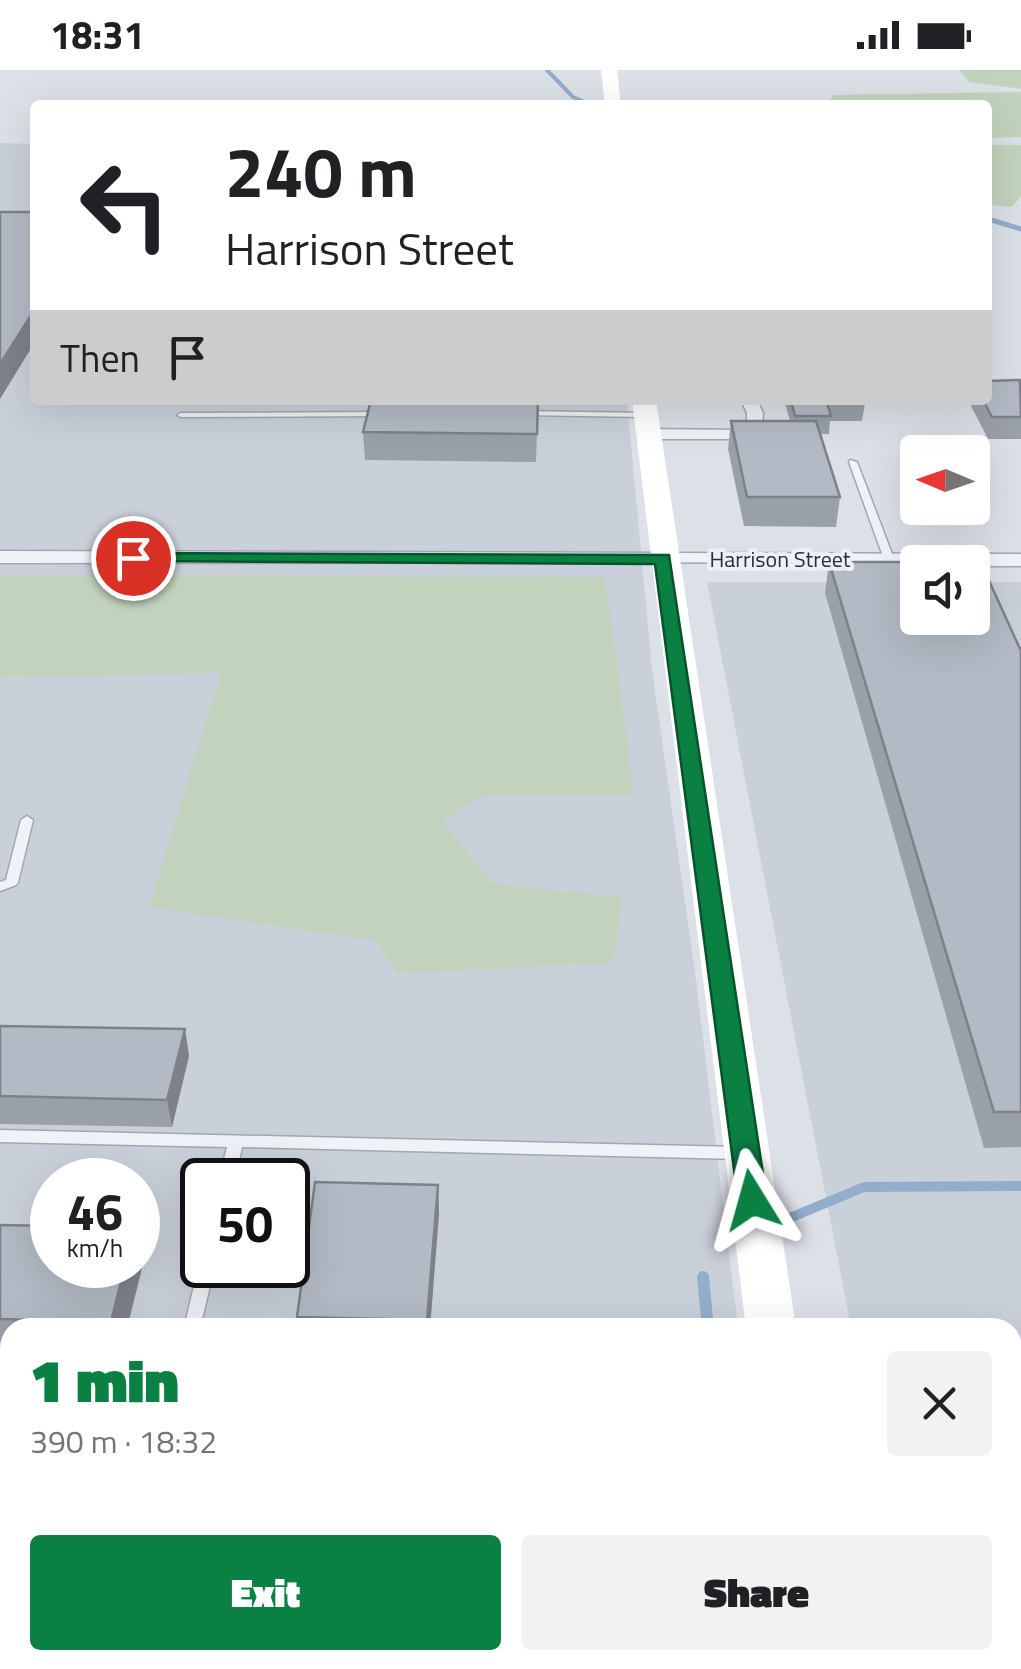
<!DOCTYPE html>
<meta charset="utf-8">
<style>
:root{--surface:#fff;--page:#f2f2f2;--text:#202124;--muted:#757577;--accent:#0b8043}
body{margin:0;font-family:"Titillium Web",sans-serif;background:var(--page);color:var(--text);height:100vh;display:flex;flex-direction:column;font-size:38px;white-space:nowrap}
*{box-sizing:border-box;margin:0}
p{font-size:32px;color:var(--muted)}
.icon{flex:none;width:55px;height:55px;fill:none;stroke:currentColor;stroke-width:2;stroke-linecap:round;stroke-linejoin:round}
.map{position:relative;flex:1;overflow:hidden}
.drawer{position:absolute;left:0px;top:1248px;width:1022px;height:352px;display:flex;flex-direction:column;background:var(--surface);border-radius:30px 30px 0 0;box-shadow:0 10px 40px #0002}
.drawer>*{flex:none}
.top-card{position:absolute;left:30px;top:30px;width:962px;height:305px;border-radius:10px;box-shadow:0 10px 40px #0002;background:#fff;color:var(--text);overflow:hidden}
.needle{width:65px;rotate:272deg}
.controls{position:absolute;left:900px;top:365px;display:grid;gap:20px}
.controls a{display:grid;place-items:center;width:90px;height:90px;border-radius:10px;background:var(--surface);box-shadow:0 10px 40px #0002;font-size:50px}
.speed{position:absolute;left:30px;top:1088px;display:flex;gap:20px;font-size:50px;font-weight:700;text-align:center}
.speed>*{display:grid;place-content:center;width:130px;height:130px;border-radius:50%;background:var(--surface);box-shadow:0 10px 40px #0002;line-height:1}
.speed small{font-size:25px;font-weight:400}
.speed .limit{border:5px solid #111;border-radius:15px;background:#fff;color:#111}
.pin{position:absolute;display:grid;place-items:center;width:85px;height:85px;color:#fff;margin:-42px;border:5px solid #fff;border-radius:50%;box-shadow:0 2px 10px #0007}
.me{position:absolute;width:110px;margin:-55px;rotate:352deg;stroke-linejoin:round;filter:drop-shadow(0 0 8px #0008)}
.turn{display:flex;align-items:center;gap:35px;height:210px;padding:0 30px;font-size:45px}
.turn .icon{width:130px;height:130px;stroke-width:2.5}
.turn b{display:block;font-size:70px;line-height:85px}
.then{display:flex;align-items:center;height:95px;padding:0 30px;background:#0003;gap:20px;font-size:38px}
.round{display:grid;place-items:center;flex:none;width:105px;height:105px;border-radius:10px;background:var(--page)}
.head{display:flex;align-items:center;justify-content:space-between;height:170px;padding:0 30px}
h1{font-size:60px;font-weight:800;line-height:75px;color:var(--accent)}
.action{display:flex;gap:20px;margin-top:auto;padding:20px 30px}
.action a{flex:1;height:115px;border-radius:10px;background:var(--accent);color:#fff;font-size:40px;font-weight:800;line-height:115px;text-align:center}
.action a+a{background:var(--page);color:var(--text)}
.status{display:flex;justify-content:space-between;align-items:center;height:70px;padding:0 50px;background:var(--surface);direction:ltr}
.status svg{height:28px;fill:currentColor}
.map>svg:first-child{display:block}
</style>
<div class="status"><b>18:31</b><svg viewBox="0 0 49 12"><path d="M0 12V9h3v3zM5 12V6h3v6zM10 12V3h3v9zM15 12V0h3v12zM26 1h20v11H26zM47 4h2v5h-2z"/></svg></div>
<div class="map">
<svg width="1021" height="1599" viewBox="0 0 1021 1599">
<rect width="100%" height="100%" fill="#dce1e8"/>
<g fill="#cad0da" fill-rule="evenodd">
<path d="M0,73L35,74V330H627L652,600L695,902L738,1257L10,1258V1590H780L781,1599H0ZM52,1110H138V1195H52ZM202,1110H288V1195H202Z"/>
<path d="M707,512H917L918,548H972L973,512H1021V1599H917L915,1590H1012V1258L851,1257Z"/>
</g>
<g fill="#c2d3bd">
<path d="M959,0H1021V19L969,12Z"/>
<path d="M1021,22V67L988,68V35L827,33L834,25Z"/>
<path d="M988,75H1021V126L1012,137L988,135Z"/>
<path d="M0,505L605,507L634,725H482L442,751L493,814L622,827L613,893L397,903L377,871L149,837L221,603L2,607L0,610Z"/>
</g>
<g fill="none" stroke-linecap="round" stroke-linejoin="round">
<path stroke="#93aecc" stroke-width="4" d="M547,0L573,27L589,34"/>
<path stroke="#93aecc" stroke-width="5" d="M988,149L1021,159"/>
<path stroke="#93aecc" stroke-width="10" d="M792,1147L864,1117L1021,1116"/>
<path stroke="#93aecc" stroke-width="12" d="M703,1207L708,1258"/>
<defs>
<g id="service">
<path d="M519,341L645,343L649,345L645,347L522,345H519Z"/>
<path d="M382,342H385V346L181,347L177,345L181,343Z"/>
<path d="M850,390L857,392L894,489L892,491L889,492L884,489L849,392Z"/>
<path d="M27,746L33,750L18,812L16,815L0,821V812L6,810L21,750Z"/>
<path d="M0,1060L739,1077L744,1079L747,1083L744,1087L739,1089L242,1077L235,1110H219L227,1077L0,1072Z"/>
<path d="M202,1190V1195H215L200,1258H184L199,1195Z"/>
<rect x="0" y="1344" width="10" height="16"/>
<rect x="0" y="1516" width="10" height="18"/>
<rect x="567" y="1590" width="20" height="9"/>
</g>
<g id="minor">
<path d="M741,330H757L763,343L761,369H646L638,364L646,359L747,360V343Z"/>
<path d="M0,481L1021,484V496H972V492L0,493Z"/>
</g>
</defs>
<use href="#service" stroke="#a1a8b2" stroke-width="3"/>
<use href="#minor" stroke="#a1a8b2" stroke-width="3"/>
<use href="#service" fill="#eff2f6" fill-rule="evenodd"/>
<use href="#minor" fill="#eff2f6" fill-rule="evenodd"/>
<g fill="#fff" fill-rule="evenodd">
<path d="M601,0H617L621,35H605Z"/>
<path d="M632,330H656L796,1258H746Z"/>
<path d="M788,1590H848L849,1599H789Z"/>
</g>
</g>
<g fill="#9aa0a9">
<path d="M1021,312V369H988L968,330H988Z"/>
<path d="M538,330L536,392L365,390L363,362Z"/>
<path d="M784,330H864L865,333L862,351H830L829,364H820L840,427L836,457L744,456L728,379L731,351H790Z"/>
<path d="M829,492L1021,581V1077L984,1078L825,523Z"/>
<path d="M0,956L185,959L189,986L172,1057L0,1054Z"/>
<path d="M438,1115L439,1143L430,1258H299L297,1247Z"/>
<path d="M0,1155L138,1195V1170L143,1194L127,1258H10V1284H0Z"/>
</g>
<g fill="#7d828a">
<path d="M35,239V272L0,329V294Z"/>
<path d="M185,959L189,986L172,1057L167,1030Z"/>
<path d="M438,1115L439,1143L430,1258H427Z"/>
<path d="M138,1170L143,1194L127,1258H112L111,1252L125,1195H138Z"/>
</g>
<g fill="#b3bac5" stroke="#7d828a" stroke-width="2.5">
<path d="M0,142H35V239L0,294Z"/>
<path d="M1020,310L1021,347H992L983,330H988V311Z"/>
<path d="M371,330H538L537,364L363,362Z"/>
<path d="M791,330H864L865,333H827L831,346H795Z"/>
<path d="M731,351H816L840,427H747Z"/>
<path d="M829,492H926H918V548H972V493H981L1021,581V1042H994Z"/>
<path d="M0,956L185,959L167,1030L0,1026Z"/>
<path d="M315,1112L438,1115L427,1250L297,1247Z"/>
<path d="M0,1155L52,1156V1195H125L111,1252L0,1249Z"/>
<path d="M0,1580H10V1590H363L362,1599H0Z"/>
</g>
<path fill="#0b8043" stroke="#07532c" stroke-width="2.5" d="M133,483L669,485L767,1130L763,1137L752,1141L742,1137L738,1130L655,494L127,491L125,488Z"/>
<g text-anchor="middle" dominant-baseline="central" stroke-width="8" stroke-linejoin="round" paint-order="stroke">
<g font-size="22" fill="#252e40" stroke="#ecf0f6">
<text x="780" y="489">Harrison Street</text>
</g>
</g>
</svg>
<div class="controls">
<a><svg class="needle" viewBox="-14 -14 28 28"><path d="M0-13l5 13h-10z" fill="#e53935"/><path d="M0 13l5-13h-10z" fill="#757577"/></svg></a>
<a><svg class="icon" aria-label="sound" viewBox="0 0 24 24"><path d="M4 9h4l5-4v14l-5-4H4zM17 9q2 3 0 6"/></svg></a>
</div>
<div class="speed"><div>46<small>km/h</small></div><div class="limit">50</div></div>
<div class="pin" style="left:133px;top:488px;background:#d93025"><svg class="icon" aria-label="arrive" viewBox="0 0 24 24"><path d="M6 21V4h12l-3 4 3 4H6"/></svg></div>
<svg class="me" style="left:752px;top:1130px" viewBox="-20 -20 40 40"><path d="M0-17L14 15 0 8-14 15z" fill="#0b8043" stroke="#fff" stroke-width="4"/></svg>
<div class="top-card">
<div class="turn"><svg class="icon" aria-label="left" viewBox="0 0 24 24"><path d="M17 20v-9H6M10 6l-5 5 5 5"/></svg><div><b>240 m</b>Harrison Street</div></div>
<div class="then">Then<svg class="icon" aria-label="arrive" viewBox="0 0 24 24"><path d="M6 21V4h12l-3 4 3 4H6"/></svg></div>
</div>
<section class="drawer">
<div class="head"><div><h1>1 min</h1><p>390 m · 18:32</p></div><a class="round"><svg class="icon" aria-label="close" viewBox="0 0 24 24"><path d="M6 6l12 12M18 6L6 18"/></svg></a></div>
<div class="action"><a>Exit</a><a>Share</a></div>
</section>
</div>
